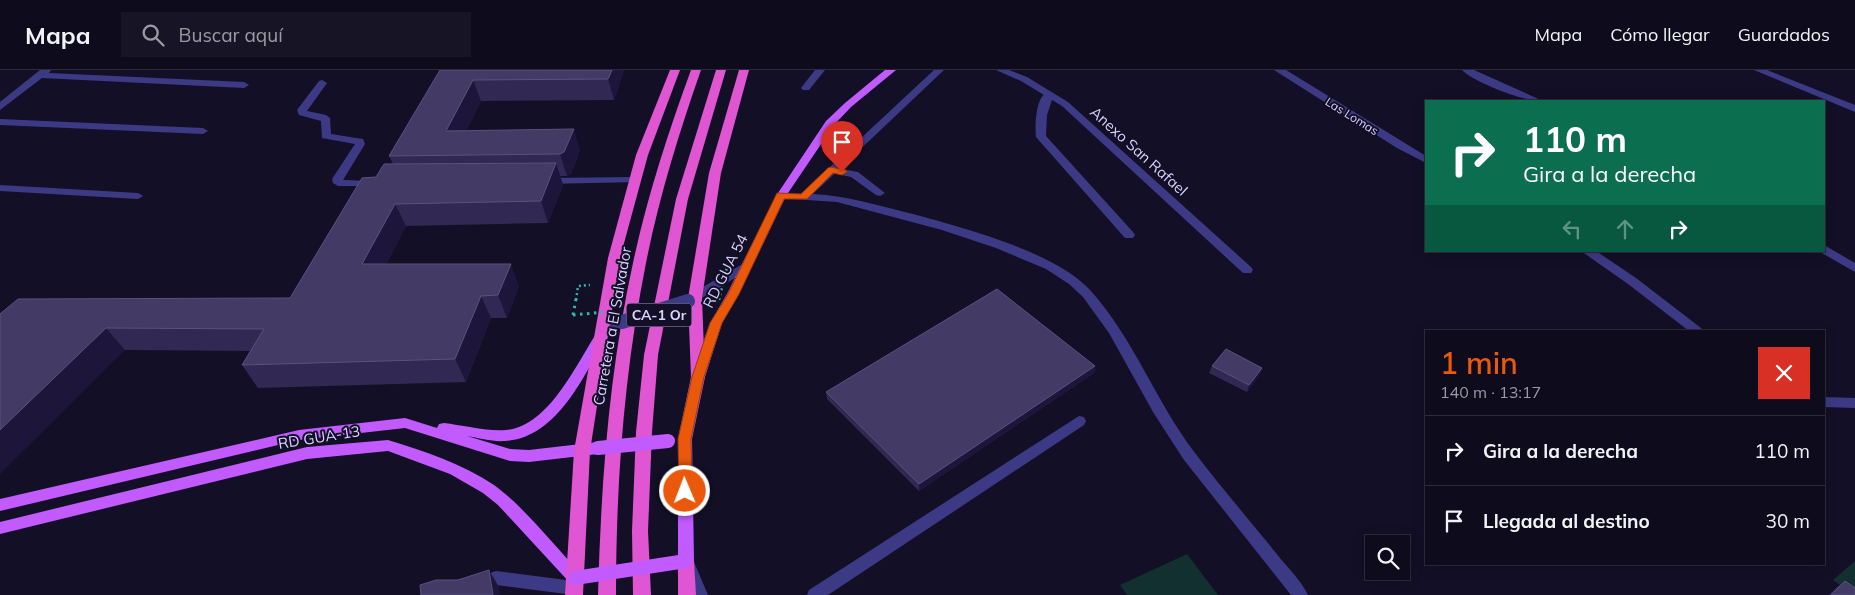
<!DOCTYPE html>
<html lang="es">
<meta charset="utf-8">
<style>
:root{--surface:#0e0b1c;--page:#171425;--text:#f1f3f6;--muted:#9b9ba3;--line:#2e2b3b;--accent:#ea580c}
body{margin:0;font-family:Mulish,sans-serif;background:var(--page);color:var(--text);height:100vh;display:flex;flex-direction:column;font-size:19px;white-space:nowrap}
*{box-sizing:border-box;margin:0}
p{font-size:16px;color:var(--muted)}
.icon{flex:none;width:28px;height:28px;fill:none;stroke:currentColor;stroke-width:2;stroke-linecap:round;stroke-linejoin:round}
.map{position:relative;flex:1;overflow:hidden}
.drawer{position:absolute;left:1425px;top:260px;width:400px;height:235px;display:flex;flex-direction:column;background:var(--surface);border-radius:0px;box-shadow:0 2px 12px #0003,0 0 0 1px var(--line)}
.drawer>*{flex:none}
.hud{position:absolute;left:1425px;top:30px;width:400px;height:152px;border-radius:0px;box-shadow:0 2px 12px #0003,0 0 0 1px var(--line);background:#0b6e4f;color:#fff;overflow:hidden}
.tools{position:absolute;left:1365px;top:465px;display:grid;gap:10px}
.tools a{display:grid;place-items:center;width:45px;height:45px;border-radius:0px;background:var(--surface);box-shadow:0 2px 12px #0003,0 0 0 1px var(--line);font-size:25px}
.pin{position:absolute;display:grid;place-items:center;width:42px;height:42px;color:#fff;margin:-51px -21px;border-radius:50% 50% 50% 0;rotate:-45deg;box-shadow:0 0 5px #0007}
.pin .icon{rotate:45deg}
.me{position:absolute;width:55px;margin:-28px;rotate:359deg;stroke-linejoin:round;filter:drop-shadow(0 0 4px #0008)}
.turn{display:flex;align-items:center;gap:18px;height:105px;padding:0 15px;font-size:22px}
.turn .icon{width:65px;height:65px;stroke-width:2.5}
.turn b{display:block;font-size:35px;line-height:42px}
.lanes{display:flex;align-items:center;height:48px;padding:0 15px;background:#0003;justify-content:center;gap:25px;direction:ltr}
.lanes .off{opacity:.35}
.round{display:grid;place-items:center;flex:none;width:52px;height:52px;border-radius:0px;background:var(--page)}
.head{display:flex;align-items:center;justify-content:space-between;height:85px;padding:0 15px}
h1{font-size:30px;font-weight:600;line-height:38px;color:var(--accent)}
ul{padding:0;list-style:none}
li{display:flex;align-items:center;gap:15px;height:70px;padding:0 15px;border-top:1px solid var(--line)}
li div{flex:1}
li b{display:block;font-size:19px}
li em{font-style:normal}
header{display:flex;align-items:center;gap:30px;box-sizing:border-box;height:70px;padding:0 25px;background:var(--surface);border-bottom:1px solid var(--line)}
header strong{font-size:24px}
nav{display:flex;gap:28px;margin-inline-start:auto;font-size:18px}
.search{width:350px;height:45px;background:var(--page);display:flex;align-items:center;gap:12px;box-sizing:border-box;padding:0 18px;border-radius:0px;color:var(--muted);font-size:19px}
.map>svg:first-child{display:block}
</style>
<header>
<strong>Mapa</strong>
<div class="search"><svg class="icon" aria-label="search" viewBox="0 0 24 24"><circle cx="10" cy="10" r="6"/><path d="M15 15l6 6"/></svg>Buscar aquí</div>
<nav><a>Mapa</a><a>Cómo llegar</a><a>Guardados</a></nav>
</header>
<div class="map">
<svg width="1855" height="525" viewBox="0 0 1855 525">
<rect width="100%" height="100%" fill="#130f26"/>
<g fill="#12302f">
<path d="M1187,484L1218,525H1127L1120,515Z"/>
<path d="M1855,491V525H1854L1833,510Z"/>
</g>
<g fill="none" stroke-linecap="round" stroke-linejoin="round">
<path stroke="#2fb8b0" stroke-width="2.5" stroke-dasharray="2 3" stroke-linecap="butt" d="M576,230L578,216L590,215"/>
<path stroke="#2fb8b0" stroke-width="3" stroke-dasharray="2.5 4.5" stroke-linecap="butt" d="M573,245L576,229"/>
<g fill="#3d3a85" fill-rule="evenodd">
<path d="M815,0H825L809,20H803L801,18Z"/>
<path d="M1049,21L1054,24L1047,45L1046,66L1133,162L1135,165L1133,168H1125L1036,67C1035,55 1035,26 1049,21Z"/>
<path d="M831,97L858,102L885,123L880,126L876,125L851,107L827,102L826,100L827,98Z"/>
<path d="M1079,346L1084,347L1086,351L1084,355L828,525H807L809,520Z"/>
<path d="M496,501L574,511L579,513L582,518L579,523L574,525L496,515L468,525H440L442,520Z"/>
</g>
<g fill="#3d3a85" fill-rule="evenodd">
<path d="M40,0H51L49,3L244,12L249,15L244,18L42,8L0,40V32Z"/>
<path d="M934,0H944L813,124C848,126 880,136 913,144C964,158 1056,182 1091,221C1134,269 1156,332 1195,383C1221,417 1249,450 1276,483C1286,496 1301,510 1308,525H1291L1184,390L1153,342L1109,263L1083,227L1069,214L1046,199L996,178L942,160L837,132L777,128L776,126L781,123L801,124Z"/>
<path d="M996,0H1009L1027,7L1068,32L1251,197L1253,200L1251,203H1243L1062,36L1021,11Z"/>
<path d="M1274,0H1286L1426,86V93L1397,78Z"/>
<path d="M1462,0H1474L1543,31C1525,32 1475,13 1462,0Z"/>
<path d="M1754,0H1767L1855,35V42Z"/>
<path d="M322,10L327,13L307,41L326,45L330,48L331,64L363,69L365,74L343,110L375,111L379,112L380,114L379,116H338L333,113L332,109L355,74L322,68L321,51L299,45L297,40L319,11Z"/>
<path d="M0,49L203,58L208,61L203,64L0,55Z"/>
<path d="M635,107L640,110L639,112L545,114L540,111L545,108Z"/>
<path d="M0,115L138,123L143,126L138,129L0,121Z"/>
<path d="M1824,175L1855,193V202L1820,182L1824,181Z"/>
<path d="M1581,181H1596L1636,208L1701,258L1703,261H1689L1628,214Z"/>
<path d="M746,192L750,193L752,196L750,199L692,234H684L682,231L684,228Z"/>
<path d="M622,248L626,249L628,252L626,255L604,263L600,262L598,259L600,256Z"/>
<path d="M1824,327L1855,328V338L1824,337Z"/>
</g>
<path fill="#3d3a85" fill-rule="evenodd" d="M689,490L694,492L708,525H692L681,497L684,492Z"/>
<g fill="#c25bff" fill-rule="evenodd">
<path d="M885,0H896L851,37L834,55L786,126L739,224L722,253L705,307L692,369L694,491L691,496L686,498L681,496L678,491V369L691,307L710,253L727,224L776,126L826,51L845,33Z"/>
<path d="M600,262L604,264L606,267C584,306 557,368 505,371C493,372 479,368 467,366L510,379L529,380L598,372L603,374L605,378L603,382L598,384L529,392L510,391L405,358L299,370L0,441V429L299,360L405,348L437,358L439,354L444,353C461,355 490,362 506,360C548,357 576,295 596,264Z"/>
<path d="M388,370C424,381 463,394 494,415C523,436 555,476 580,503L583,508L580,513L575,515L570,513L498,435L483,423L450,404L388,381L307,389L0,464V452L307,377Z"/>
</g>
<g fill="#e055d1" fill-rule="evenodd">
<path d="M670,0H680L648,85L620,188L590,381L583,525H565L574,381L608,188L636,85Z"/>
<path d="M691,0H701C679,63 659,127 646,193C624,303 616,413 616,525H598C601,413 609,302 633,193C647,127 668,63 691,0Z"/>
<path d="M716,0H726L688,129L658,285L652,362L648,461L651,525H633L632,461L636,362L644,285L676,129Z"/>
<path d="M739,0H749L721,103L702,228L705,307L703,311L698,312L693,311L691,307L688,228L709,103Z"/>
<path d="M686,484L692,486L694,491L696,525H678V491L680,486Z"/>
</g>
<path stroke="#2fb8b0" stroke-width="2.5" stroke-dasharray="2 3" stroke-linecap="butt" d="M719,230L727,197"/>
<g stroke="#2fb8b0" stroke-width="3" stroke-dasharray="2.5 4.5" stroke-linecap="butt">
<path d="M708,232L719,231V229"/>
<path d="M573,245L605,242"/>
</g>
<path stroke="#3d3a85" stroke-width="14" d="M622,252L688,231"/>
<g stroke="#c25bff" stroke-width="14">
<path d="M598,378L668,371"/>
<path d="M575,508L686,491"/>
</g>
</g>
<g fill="#312854">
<path d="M440,0H624L614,30L481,31L466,61L580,80L571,104L567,106H560L563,115L548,153L406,156L386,194L519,216L507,248H491L466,312L258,318L242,295L251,281L125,280L0,244L290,228L376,107L393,94L389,86Z"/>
<path d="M1095,296L1094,303L919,421L827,329L826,322Z"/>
<path d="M1212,296L1262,298L1260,304L1247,322L1209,303Z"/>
<path d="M1845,511L1855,525H1829L1837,517Z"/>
</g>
<g fill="#1d163a">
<path d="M612,0H624L614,30L608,9Z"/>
<path d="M473,10L481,31L455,83L446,61Z"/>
<path d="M574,59L580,80L571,104L567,106L560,84Z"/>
<path d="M556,93L563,115L548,153L541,131Z"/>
<path d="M395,134L406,156L374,216L362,194Z"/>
<path d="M511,194L519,216L507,248L498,225Z"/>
<path d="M481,226L491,248L466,312L455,289Z"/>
<path d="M106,258L125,280L0,404V360Z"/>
<path d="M1095,296L1094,303L919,421V414Z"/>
<path d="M1262,298L1260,304L1247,322L1249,315Z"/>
<path d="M489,500L499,517L500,525H493Z"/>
</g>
<g fill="#433a66" stroke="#5a527e">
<path d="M440,0H612L608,9L473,10L446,61L574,59L564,82L560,84L389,86Z"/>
<path d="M556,93L541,131L395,134L362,194H511L498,225L481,226L455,289L242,295L264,259L106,258L0,360V244L18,229L290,228L362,108L376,107L384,94Z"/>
<path d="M997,219L1095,296L919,414L826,322Z"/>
<path d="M1226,279L1262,298L1249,315L1212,296Z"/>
<path d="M489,500L493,525H421L420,515L436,510H458Z"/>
<path d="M1845,511L1855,518V525H1831Z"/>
</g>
<path fill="#ea580c" stroke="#983908" d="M831,97L846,100L847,102L842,105L833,103L807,129H784L739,224L722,253L704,307L691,369L692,421L690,425L685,427L681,425L679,421L678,369L692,307L710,253L728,224L777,123L801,124L828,98Z"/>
<g text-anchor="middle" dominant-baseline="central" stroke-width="4" stroke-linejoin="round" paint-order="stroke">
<g font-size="12" fill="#d9d4ff" stroke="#130f26">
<text transform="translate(1352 46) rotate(32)">Las Lomas</text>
</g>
<rect fill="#130f26" stroke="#9e99be" stroke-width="1" x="626.5" y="233.5" width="65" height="23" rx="4"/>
<g font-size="14" font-weight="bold" fill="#d9d4ff">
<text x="659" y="245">CA-1 Or</text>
</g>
<g font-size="15" fill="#d9d4ff" stroke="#130f26">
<text transform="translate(1139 81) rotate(42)">Anexo San Rafael</text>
<text transform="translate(725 201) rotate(-63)">RD GUA 54</text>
<text transform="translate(612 256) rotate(-80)">Carretera a El Salvador</text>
<text transform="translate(319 367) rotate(-9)">RD GUA-13</text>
</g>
</g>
</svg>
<div class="tools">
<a><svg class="icon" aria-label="search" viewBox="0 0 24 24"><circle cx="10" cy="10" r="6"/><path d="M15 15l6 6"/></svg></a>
</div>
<div class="pin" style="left:842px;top:102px;background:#d93025"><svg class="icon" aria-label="arrive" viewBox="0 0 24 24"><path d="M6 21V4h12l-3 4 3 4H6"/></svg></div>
<svg class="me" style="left:685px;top:421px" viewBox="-20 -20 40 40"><circle r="17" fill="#ea580c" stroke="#fff" stroke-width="3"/><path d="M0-11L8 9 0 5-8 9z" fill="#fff"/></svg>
<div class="hud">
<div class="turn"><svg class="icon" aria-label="right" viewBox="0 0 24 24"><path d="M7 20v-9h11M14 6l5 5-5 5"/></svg><div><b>110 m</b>Gira a la derecha</div></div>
<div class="lanes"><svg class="icon off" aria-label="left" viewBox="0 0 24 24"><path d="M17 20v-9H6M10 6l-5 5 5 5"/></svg><svg class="icon off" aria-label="ahead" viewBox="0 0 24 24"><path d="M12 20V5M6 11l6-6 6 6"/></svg><svg class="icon" aria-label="right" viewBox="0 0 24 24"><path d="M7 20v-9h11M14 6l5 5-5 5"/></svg></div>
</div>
<section class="drawer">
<div class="head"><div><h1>1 min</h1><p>140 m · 13:17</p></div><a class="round" style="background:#d93025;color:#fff"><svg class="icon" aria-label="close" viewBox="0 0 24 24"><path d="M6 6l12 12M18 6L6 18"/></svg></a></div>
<ul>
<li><svg class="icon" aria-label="right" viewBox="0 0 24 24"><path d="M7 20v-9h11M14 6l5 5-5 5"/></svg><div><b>Gira a la derecha</b></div><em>110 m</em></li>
<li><svg class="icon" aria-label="arrive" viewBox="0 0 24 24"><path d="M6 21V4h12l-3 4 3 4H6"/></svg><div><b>Llegada al destino</b></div><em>30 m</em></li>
</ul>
</section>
</div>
